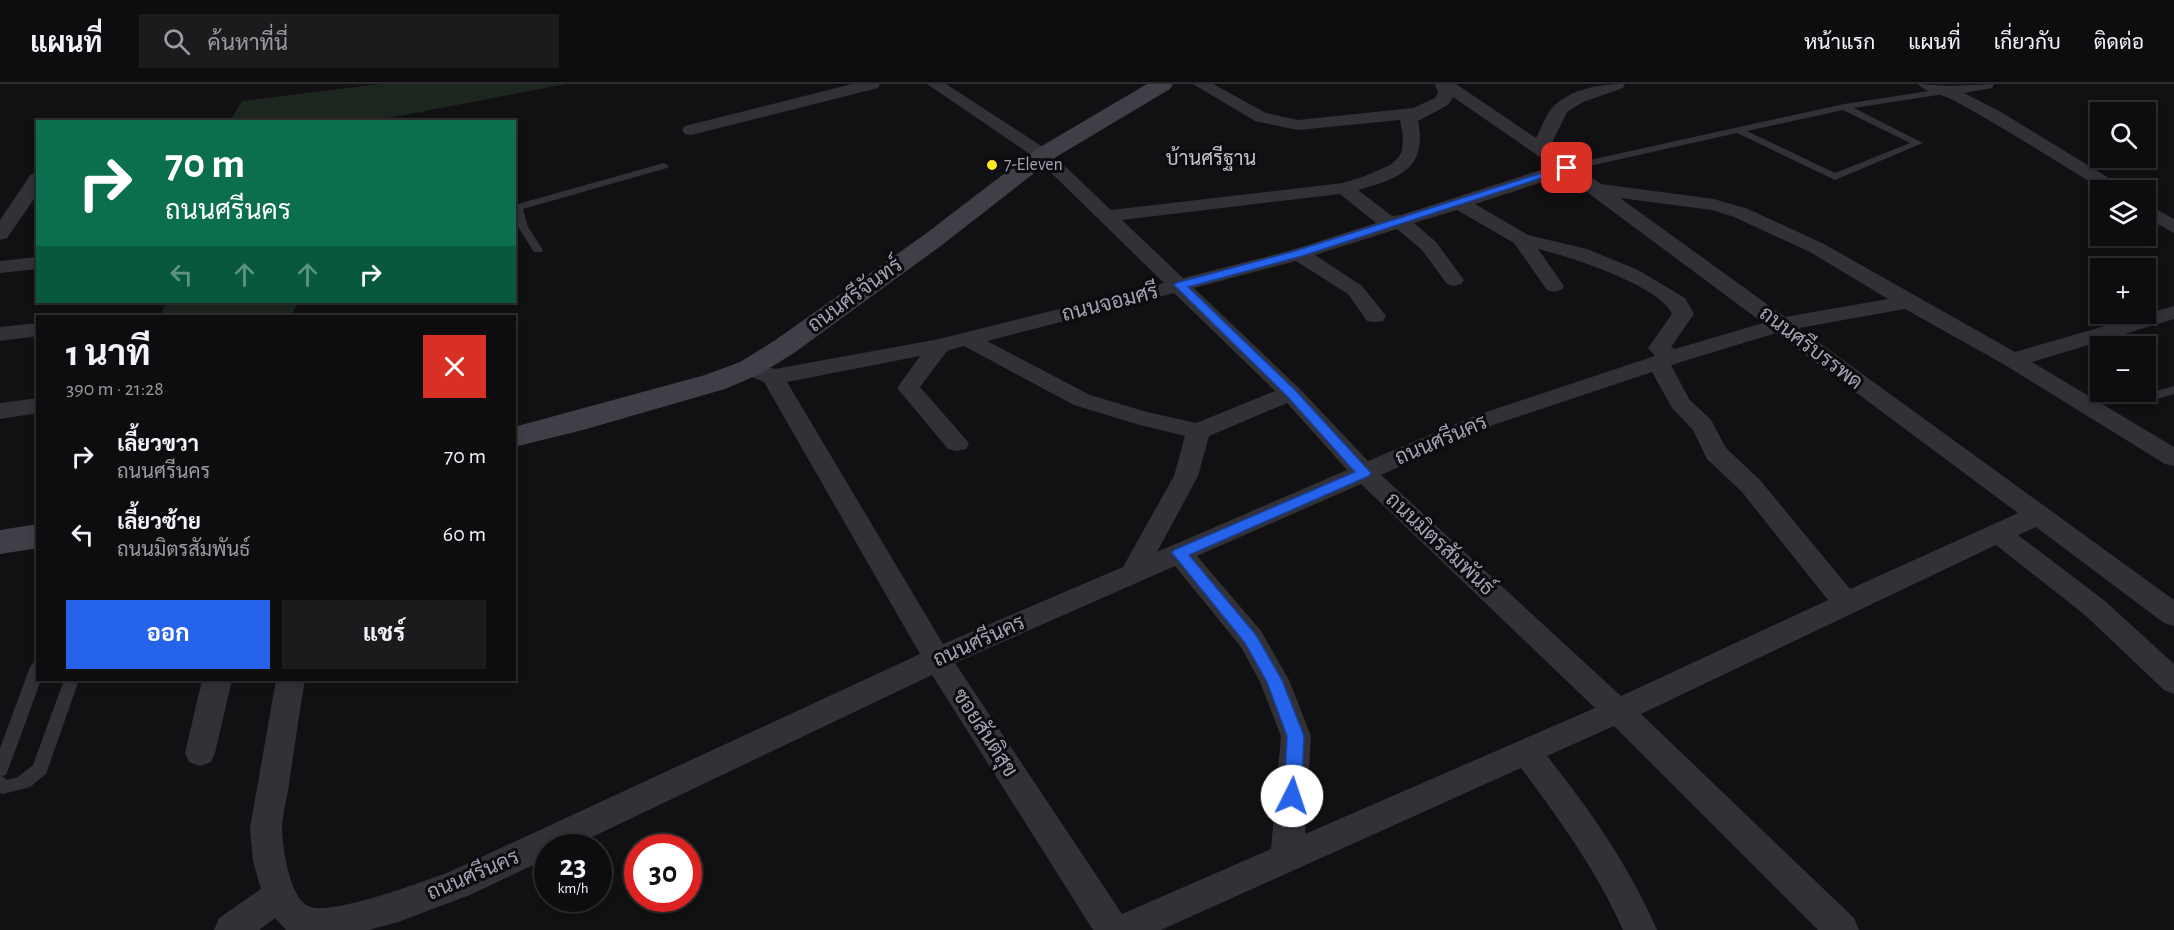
<!DOCTYPE html>
<html lang="th">
<meta charset="utf-8">
<style>
:root{--surface:#0d0c0e;--page:#1b1a1c;--text:#f1f3f6;--muted:#9a9b9e;--line:#2d2c2e;--accent:#2563eb}
body{margin:0;font-family:"Alegreya Sans",Sarabun,sans-serif;background:var(--page);color:var(--text);height:100vh;display:flex;flex-direction:column;font-size:22px;white-space:nowrap}
*{box-sizing:border-box;margin:0}
p{font-size:20px;color:var(--muted)}
.icon{flex:none;width:33px;height:33px;fill:none;stroke:currentColor;stroke-width:2;stroke-linecap:round;stroke-linejoin:round}
.map{position:relative;flex:1;overflow:hidden}
.panel{position:absolute;left:36px;top:231px;width:480px;height:366px;display:flex;flex-direction:column;background:var(--surface);border-radius:0px;box-shadow:0 3px 9px #0003,0 0 0 2px var(--line)}
.panel>*{flex:none}
.guide{position:absolute;left:36px;top:36px;width:480px;height:183px;border-radius:0px;box-shadow:0 3px 9px #0003,0 0 0 2px var(--line);background:#0b6e4f;color:#fff;overflow:hidden}
.tools{position:absolute;left:2090px;top:18px;display:grid;gap:12px}
.tools a{display:grid;place-items:center;width:66px;height:66px;border-radius:0px;background:var(--surface);box-shadow:0 3px 9px #0003,0 0 0 2px var(--line);font-size:30px}
.speed{position:absolute;left:534px;top:750px;display:flex;gap:12px;font-size:30px;font-weight:700;text-align:center}
.speed>*{display:grid;place-content:center;width:78px;height:78px;border-radius:50%;background:var(--surface);box-shadow:0 3px 9px #0003,0 0 0 2px var(--line);line-height:1}
.speed small{font-size:15px;font-weight:400}
.speed .limit{border:9px solid #d22;background:#fff;color:#111}
.pin{position:absolute;display:grid;place-items:center;width:51px;height:51px;color:#fff;margin:-26px;border-radius:12px;box-shadow:0 3px 9px #0006}
.me{position:absolute;width:66px;margin:-33px;rotate:4deg;stroke-linejoin:round;filter:drop-shadow(0 0 4px #0008)}
.turn{display:flex;align-items:center;gap:21px;height:126px;padding:0 30px;font-size:27px}
.turn .icon{width:78px;height:78px;stroke-width:2.5}
.turn b{display:block;font-size:42px;line-height:51px}
.lanes{display:flex;align-items:center;height:57px;padding:0 30px;background:#0003;justify-content:center;gap:30px;direction:ltr}
.lanes .off{opacity:.35}
.round{display:grid;place-items:center;flex:none;width:63px;height:63px;border-radius:0px;background:var(--page)}
.head{display:flex;align-items:center;justify-content:space-between;height:102px;padding:0 30px}
h1{font-size:36px;font-weight:700;line-height:45px}
.button{display:flex;gap:12px;margin-top:auto;padding:12px 30px}
.button a{flex:1;height:69px;border-radius:0px;background:var(--accent);color:#fff;font-size:24px;font-weight:700;line-height:69px;text-align:center}
.button a+a{background:var(--page);color:var(--text)}
ul{padding:0;list-style:none}
li{display:flex;align-items:center;gap:18px;height:78px;padding:0 30px}
li div{flex:1}
li b{display:block;font-size:22px}
li em{font-style:normal}
header{display:flex;align-items:center;gap:36px;box-sizing:border-box;height:84px;padding:0 30px;background:var(--surface);border-bottom:2px solid var(--line)}
header strong{font-size:28px}
nav{display:flex;gap:33px;margin-inline-start:auto;font-size:21px}
.search{width:420px;height:54px;background:var(--page);display:flex;align-items:center;gap:15px;box-sizing:border-box;padding:0 21px;border-radius:0px;color:var(--muted);font-size:22px}
.map>svg:first-child{display:block}
</style>
<header>
<strong>แผนที่</strong>
<div class="search"><svg class="icon" aria-label="search" viewBox="0 0 24 24"><circle cx="10" cy="10" r="6"/><path d="M15 15l6 6"/></svg>ค้นหาที่นี่</div>
<nav><a>หน้าแรก</a><a>แผนที่</a><a>เกี่ยวกับ</a><a>ติดต่อ</a></nav>
</header>
<div class="map">
<svg width="2174" height="846" viewBox="0 0 2174 846">
<rect width="100%" height="100%" fill="#111012"/>
<g fill="#1d251f">
<path d="M380,0H566L384,35L382,37H230L242,17Z"/>
<path d="M165,218H298L291,232H161Z"/>
</g>
<g fill="none" stroke-linecap="round" stroke-linejoin="round">
<g fill="#323137" fill-rule="evenodd">
<path d="M1948,4L1951,5V9L1854,24L1923,59L1835,96L1737,49L1567,87L1562,84L1567,81L1844,20ZM1843,26L1910,59L1835,89L1747,47Z"/>
<path d="M664,79L669,82L667,84L523,125L528,143L543,166L542,168H534L518,143L514,121Z"/>
<path d="M2174,302V310L2150,317L2144,313L2146,310Z"/>
<path d="M38,577V596H41L8,686L6,691L2,692L7,696L18,693L33,681L64,596H79L46,690L30,703L3,710L0,709V664L30,583L33,579Z"/>
</g>
<g fill="#323137" fill-rule="evenodd">
<path d="M852,0H880L878,4L691,51L685,50L682,46L685,42Z"/>
<path d="M927,0H946L1049,67L1111,126L1343,99L1365,92L1390,81L1398,74L1402,67L1403,53L1400,36L1298,46L1255,37L1193,0H1213L1266,29L1298,36L1413,24L1435,14L1438,9L1435,0H1456L1536,54C1542,44 1546,28 1555,21C1574,4 1601,0 1625,0L1623,4L1583,18L1567,28L1550,63L1601,100L1714,115L1748,125L1824,160L2015,268L2174,222V235L2032,278L2174,363V382L2165,380L2005,281L1905,225L1799,244L2174,516V542L2164,539L2036,443L2018,451L2105,517L2174,580V610L2164,606L2085,531L1996,461L1641,630L1854,834L1859,846H1818L1614,642L1547,672C1591,727 1629,782 1657,846H1623C1597,787 1559,735 1521,684L1161,846H1093L932,591L569,764H548V774L470,811L398,838L369,846H286L275,834L259,846H214L219,834L261,805L253,777L250,744L276,596H305C299,631 294,666 289,700C287,715 282,731 282,746C283,765 289,812 308,822C330,833 424,797 449,788L920,570L764,298L742,289L739,284L742,279L750,277L775,285L939,255L1164,199L1037,75ZM1453,13L1553,82L1401,131L1392,132L1358,106C1398,95 1428,85 1418,37L1448,21ZM1564,91L1763,239L1675,265L1671,263L1694,230L1685,214L1638,186L1587,165L1528,151L1475,120ZM1340,110L1376,139L1292,166L1183,194L1122,136ZM1620,114L1712,126L1734,133L1810,168L1888,215L1785,233ZM1457,126L1514,159L1547,206L1554,208L1561,206L1564,202L1538,165C1568,172 1661,202 1672,230L1648,264L1655,272L1477,331L1368,377L1299,304L1194,204L1296,177L1348,210L1367,237L1375,238L1383,237L1386,232L1362,202L1315,171L1397,145L1422,166L1447,200L1454,202L1461,200L1464,196L1436,158L1414,139ZM1174,209L1275,307L1196,339L1147,328L1090,311L987,257ZM1776,249L2018,429L1850,505L1760,396L1726,364L1711,336L1689,315L1671,281ZM964,262L1074,321L1136,340L1185,352L1174,392L1123,483L943,560L787,298L920,272L897,304L948,365L957,367L966,365L969,359L920,303L947,267ZM1652,288L1672,324L1693,346L1707,375L1742,408L1828,516L1621,612L1381,391L1493,341ZM1287,319L1347,386L1157,468L1198,392L1209,352ZM1361,400L1595,624L1305,750L1311,652L1289,596L1261,547L1197,472ZM1175,482L1241,563L1260,598L1281,652L1271,765L1122,830L955,579Z"/>
<path d="M1918,0L1949,2L1994,0L1992,4L1964,9L2001,28L2122,102L2124,106H2103C2053,75 2003,43 1951,15C1941,10 1924,8 1918,0Z"/>
<path d="M38,89V109L7,154L0,156V136L31,90Z"/>
<path d="M2145,119L2174,135V149L2145,133Z"/>
<path d="M38,173V185L0,189V177Z"/>
<path d="M38,239V252L0,257V243Z"/>
<path d="M38,314V329L0,335V319Z"/>
<path d="M202,596H232L215,669L211,678L200,682L189,678L185,669Z"/>
</g>
<g fill="#3f3f47" fill-rule="evenodd">
<path d="M1147,0H1173L1170,5L1051,76L942,161L794,269L760,290L725,305L583,346L514,363V343L705,291L740,278L774,257L924,151L1035,66Z"/>
<path d="M38,440V464L0,470V446Z"/>
</g>
</g>
<path fill="#2563eb" stroke="#184099" stroke-width="1.5" d="M1564,82L1572,84L1302,172L1188,203L1295,306L1371,389L1369,392L1189,471L1256,551L1282,596L1304,652L1301,712L1298,717L1292,719L1286,717L1284,712L1287,652L1267,598L1245,559L1172,469L1174,466L1355,388L1287,312L1174,201L1176,199L1295,167Z"/>
<circle fill="#fae920" stroke="#0c0b0d" stroke-width="2" cx="992" cy="81" r="6"/>
<g text-anchor="middle" dominant-baseline="central" stroke-width="6" stroke-linejoin="round" paint-order="stroke">
<g font-size="18" fill="#a1a2b4" stroke="#0c0b0d" text-anchor="start">
<text x="1004" y="81">7-Eleven</text>
</g>
<g font-size="20" fill="#c2c2cf" stroke="#0c0b0d">
<text x="1211" y="75">บ้านศรีฐาน</text>
</g>
<g font-size="21" fill="#a1a2b4" stroke="#0c0b0d">
<text transform="translate(855 211) rotate(-36)">ถนนศรีจันทร์</text>
<text transform="translate(1110 219) rotate(-14)">ถนนจอมศรี</text>
<text transform="translate(1811 264) rotate(37)">ถนนศรีบรรพด</text>
<text transform="translate(1441 356) rotate(-23)">ถนนศรีนคร</text>
<text transform="translate(1440 460) rotate(43)">ถนนมิตรสัมพันธ์</text>
<text transform="translate(979 557) rotate(-24)">ถนนศรีนคร</text>
<text transform="translate(985 649) rotate(57)">ซอยสันติสุข</text>
<text transform="translate(473 791) rotate(-23)">ถนนศรีนคร</text>
</g>
</g>
</svg>
<div class="tools">
<a><svg class="icon" aria-label="search" viewBox="0 0 24 24"><circle cx="10" cy="10" r="6"/><path d="M15 15l6 6"/></svg></a>
<a><svg class="icon" aria-label="layers" viewBox="0 0 24 24"><path d="M12 4l9 5-9 5-9-5zM3 14l9 5 9-5"/></svg></a>
<a>+</a>
<a>−</a>
</div>
<div class="speed"><div>23<small>km/h</small></div><div class="limit">30</div></div>
<div class="pin" style="left:1567px;top:84px;background:#d93025"><svg class="icon" aria-label="arrive" viewBox="0 0 24 24"><path d="M6 21V4h12l-3 4 3 4H6"/></svg></div>
<svg class="me" style="left:1292px;top:712px" viewBox="-20 -20 40 40"><circle r="19" fill="#fff"/><path d="M0-13L10 11 0 6-10 11z" fill="#2563eb"/></svg>
<div class="guide">
<div class="turn"><svg class="icon" aria-label="right" viewBox="0 0 24 24"><path d="M7 20v-9h11M14 6l5 5-5 5"/></svg><div><b>70 m</b>ถนนศรีนคร</div></div>
<div class="lanes"><svg class="icon off" aria-label="left" viewBox="0 0 24 24"><path d="M17 20v-9H6M10 6l-5 5 5 5"/></svg><svg class="icon off" aria-label="ahead" viewBox="0 0 24 24"><path d="M12 20V5M6 11l6-6 6 6"/></svg><svg class="icon off" aria-label="ahead" viewBox="0 0 24 24"><path d="M12 20V5M6 11l6-6 6 6"/></svg><svg class="icon" aria-label="right" viewBox="0 0 24 24"><path d="M7 20v-9h11M14 6l5 5-5 5"/></svg></div>
</div>
<section class="panel">
<div class="head"><div><h1>1 นาที</h1><p>390 m · 21:28</p></div><a class="round" style="background:#d93025;color:#fff"><svg class="icon" aria-label="close" viewBox="0 0 24 24"><path d="M6 6l12 12M18 6L6 18"/></svg></a></div>
<ul>
<li><svg class="icon" aria-label="right" viewBox="0 0 24 24"><path d="M7 20v-9h11M14 6l5 5-5 5"/></svg><div><b>เลี้ยวขวา</b><p>ถนนศรีนคร</p></div><em>70 m</em></li>
<li><svg class="icon" aria-label="left" viewBox="0 0 24 24"><path d="M17 20v-9H6M10 6l-5 5 5 5"/></svg><div><b>เลี้ยวซ้าย</b><p>ถนนมิตรสัมพันธ์</p></div><em>60 m</em></li>
</ul>
<div class="button"><a>ออก</a><a>แชร์</a></div>
</section>
</div>
